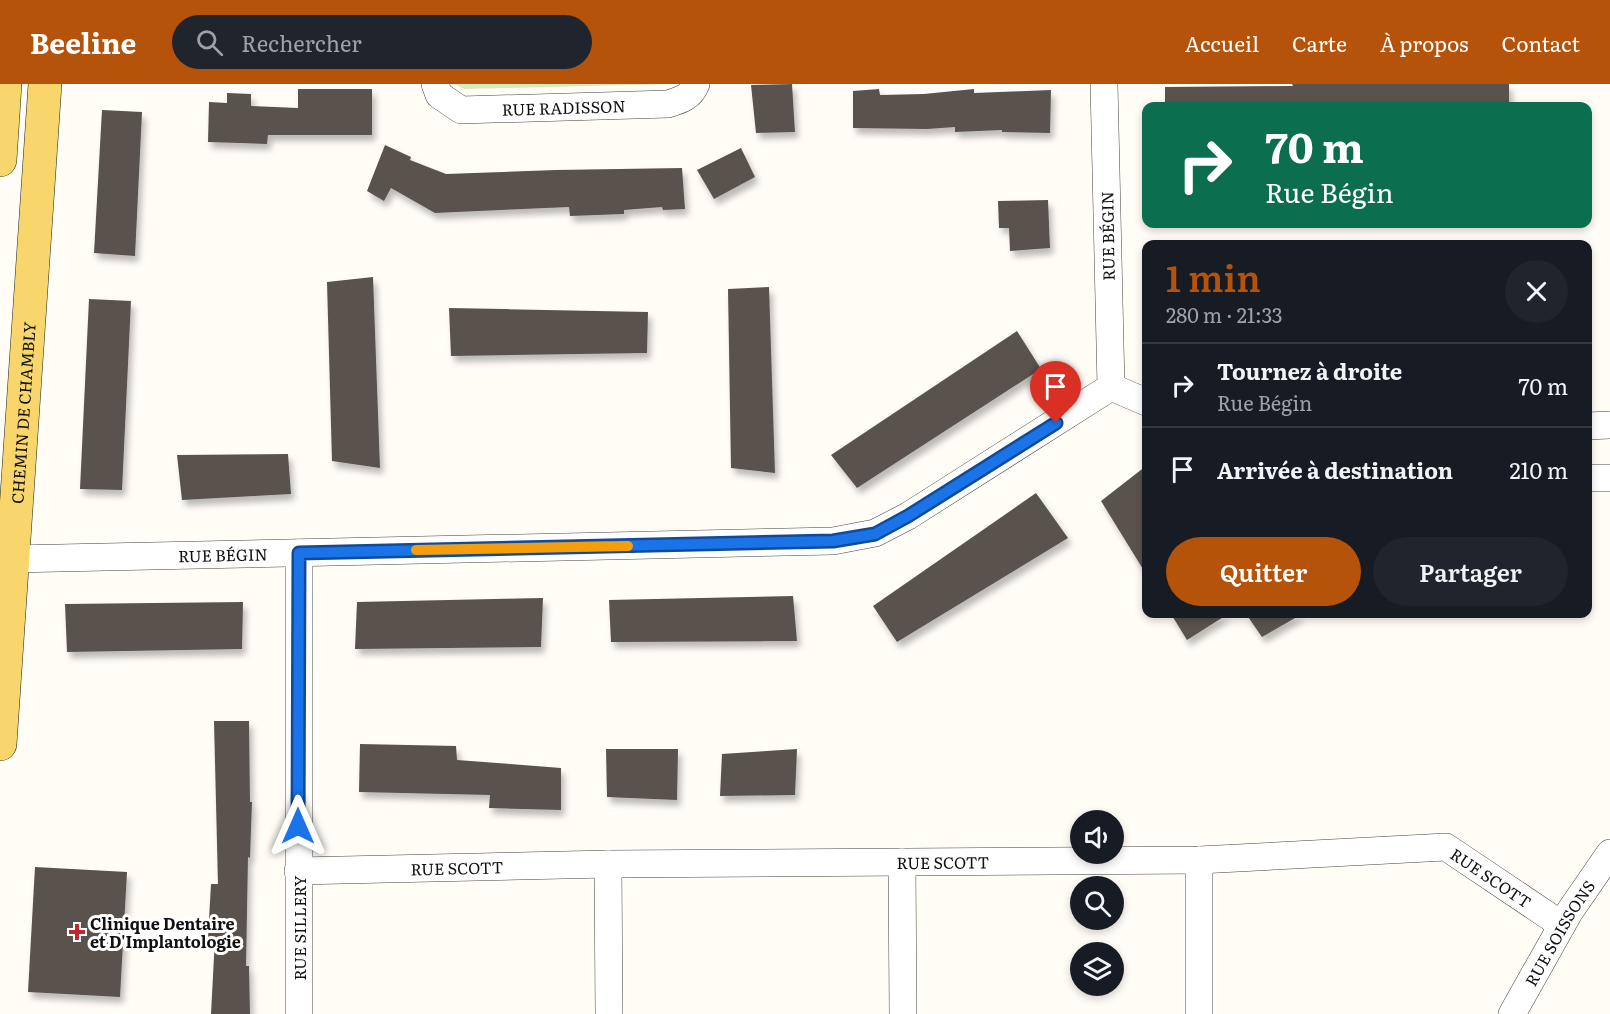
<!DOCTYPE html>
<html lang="fr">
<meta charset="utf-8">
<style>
:root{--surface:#171b24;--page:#20242c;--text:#f1f3f6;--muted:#9ea1a6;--line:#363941;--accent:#b45309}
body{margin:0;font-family:Literata,serif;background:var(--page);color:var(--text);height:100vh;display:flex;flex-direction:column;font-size:22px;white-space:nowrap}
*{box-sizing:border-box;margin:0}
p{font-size:20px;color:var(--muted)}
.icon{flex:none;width:33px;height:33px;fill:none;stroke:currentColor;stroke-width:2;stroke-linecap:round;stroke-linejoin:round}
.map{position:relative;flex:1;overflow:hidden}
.panel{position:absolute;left:1142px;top:156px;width:450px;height:378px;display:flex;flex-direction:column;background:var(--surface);border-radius:12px;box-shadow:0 3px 9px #0003}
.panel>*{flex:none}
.top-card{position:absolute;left:1142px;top:18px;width:450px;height:126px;border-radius:12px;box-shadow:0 3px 9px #0003;background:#0b6e4f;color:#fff;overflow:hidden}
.buttons{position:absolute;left:1070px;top:726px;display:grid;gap:12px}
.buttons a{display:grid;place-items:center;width:54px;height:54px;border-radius:50%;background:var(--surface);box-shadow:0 3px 9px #0003;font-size:30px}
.pin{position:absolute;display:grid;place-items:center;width:51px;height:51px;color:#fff;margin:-62px -26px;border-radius:50% 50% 50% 0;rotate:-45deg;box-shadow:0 0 6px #0007}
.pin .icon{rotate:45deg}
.me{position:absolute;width:66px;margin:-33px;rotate:0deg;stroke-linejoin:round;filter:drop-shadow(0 0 4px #0008)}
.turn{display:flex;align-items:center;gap:21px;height:126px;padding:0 24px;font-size:27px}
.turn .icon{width:78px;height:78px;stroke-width:2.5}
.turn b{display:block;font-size:42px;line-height:51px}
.round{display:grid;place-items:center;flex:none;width:63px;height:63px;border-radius:32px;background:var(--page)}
.head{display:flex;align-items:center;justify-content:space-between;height:102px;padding:0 24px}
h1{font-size:36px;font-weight:600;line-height:45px;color:var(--accent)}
.button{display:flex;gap:12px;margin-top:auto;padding:12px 24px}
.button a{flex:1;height:69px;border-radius:36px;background:var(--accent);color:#fff;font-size:24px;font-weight:600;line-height:69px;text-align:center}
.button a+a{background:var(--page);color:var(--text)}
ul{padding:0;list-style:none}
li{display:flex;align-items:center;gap:18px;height:84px;padding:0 24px;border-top:2px solid var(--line)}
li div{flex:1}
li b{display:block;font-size:22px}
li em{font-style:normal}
header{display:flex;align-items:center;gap:36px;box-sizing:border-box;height:84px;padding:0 30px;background:var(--accent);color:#fff}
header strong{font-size:28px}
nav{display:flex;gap:33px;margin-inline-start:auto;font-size:21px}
.search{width:420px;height:54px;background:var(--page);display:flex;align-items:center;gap:15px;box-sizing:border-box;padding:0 21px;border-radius:33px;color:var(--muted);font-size:22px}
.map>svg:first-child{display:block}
</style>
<header>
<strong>Beeline</strong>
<div class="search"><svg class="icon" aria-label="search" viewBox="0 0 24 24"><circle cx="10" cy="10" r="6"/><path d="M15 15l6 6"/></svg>Rechercher</div>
<nav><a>Accueil</a><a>Carte</a><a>À propos</a><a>Contact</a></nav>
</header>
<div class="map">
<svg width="1610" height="930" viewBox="0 0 1610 930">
<defs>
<filter id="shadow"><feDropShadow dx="3.5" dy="6" stdDeviation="3" flood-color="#0004"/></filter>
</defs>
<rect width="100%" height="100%" fill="#fffdf5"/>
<path fill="#d5ebbd" d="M454,0H669L464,5Z"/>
<g fill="#5a524d" filter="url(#shadow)">
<path d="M792,0L795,48L756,49L751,1Z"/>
<path d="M1292,0H1509V22H1165V3L1293,2Z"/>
<path d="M298,5H372V51H268L267,60L208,58L209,18L227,19V9L251,10V22L298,24Z"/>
<path d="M879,5L880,11L924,10L974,5V9L1051,6L1050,49L1002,48V46L955,48V43L927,45L853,44V7Z"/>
<path d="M102,26L142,28L135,172L94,169Z"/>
<path d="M385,61L411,73L410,76L446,90L556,86L682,84L685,125L663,126L662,123L624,126V130L570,132L569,123L435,129L391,104L384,117L367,107Z"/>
<path d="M741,64L755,93L714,115L697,86Z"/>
<path d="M1048,116L1050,164L1010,167L1009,144H999L998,117Z"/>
<path d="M373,193L380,384L332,377L327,198Z"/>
<path d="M769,203L775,389L731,384L728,205Z"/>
<path d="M89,215L131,217L122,406L80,405Z"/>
<path d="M449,224L648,228L647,269L451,272Z"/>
<path d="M1017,247L1041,285L857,404L831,371Z"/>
<path d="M288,370L291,410L182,416L177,371Z"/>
<path d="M1146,382V490L1101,417Z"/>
<path d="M1036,409L1068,454L897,558L873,522Z"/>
<path d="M793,512L797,557L611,558L609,516Z"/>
<path d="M543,514L541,563L355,565L357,518Z"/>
<path d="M243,518L242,565L67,568L65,520Z"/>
<path d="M1171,530H1228L1187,556Z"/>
<path d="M1246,530H1302L1262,553Z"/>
<path d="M214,637H249L250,718H252L250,774L248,773L246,882H249L250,930H211L215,854H208L211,800H218Z"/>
<path d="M360,660L456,662L457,676L561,684V726L489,724L490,711L359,708Z"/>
<path d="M606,665H678L677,716L607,713Z"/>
<path d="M797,665L795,711L720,712L722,670Z"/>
<path d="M35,783L127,788L120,913L28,908Z"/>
</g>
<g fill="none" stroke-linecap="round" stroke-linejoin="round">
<defs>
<g id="minor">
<path id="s1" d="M435,0L439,11L461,26L668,20C681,16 691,13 696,0"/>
<path d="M1111,303L1146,318"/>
<path d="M1587,342L1610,341"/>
<path d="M1587,394H1610"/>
<path d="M299,469V930"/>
<path id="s2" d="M13,475L833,457L875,449L908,432L1111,303L1104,0"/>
<path d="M902,778L903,930"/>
<path d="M608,780L609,930"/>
<path id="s3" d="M298,787L608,780L1199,776L1446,763L1562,841"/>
<path d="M1199,930V776"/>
<path id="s4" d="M1512,930L1570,827L1610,769"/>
</g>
<g id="major">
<path d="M0,76L5,0"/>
<path id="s5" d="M0,660L45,0"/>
</g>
</defs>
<use href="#minor" stroke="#444" stroke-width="28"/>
<use href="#major" stroke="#222" stroke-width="34"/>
<use href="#minor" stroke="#fff" stroke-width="27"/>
<use href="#major" stroke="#f9d66b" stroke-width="33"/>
</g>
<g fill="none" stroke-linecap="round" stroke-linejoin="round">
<defs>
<path id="route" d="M298,742L299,469L833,457L875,450L908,432L1056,339"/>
</defs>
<use href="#route" stroke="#114b97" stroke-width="15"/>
<use href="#route" stroke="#1a73e8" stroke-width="10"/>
<path stroke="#f59e0b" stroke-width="10" d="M416,466L628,462"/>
</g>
<path fill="#c4262e" stroke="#fff" stroke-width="2" d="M74 839h6v6h6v6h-6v6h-6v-6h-6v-6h6z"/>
<g text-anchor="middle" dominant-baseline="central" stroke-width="6" stroke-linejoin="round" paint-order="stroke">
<g font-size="16" fill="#111" stroke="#fff">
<text stroke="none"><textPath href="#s1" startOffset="141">RUE RADISSON</textPath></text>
<text transform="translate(1107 152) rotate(-91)">RUE BÉGIN</text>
<text stroke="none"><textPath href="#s5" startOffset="332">CHEMIN DE CHAMBLY</textPath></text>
<text stroke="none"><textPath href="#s2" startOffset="210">RUE BÉGIN</textPath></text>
<text stroke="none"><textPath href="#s3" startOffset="645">RUE SCOTT</textPath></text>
<text stroke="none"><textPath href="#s3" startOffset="159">RUE SCOTT</textPath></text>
<text stroke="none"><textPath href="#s3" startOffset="1203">RUE SCOTT</textPath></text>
<text transform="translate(299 844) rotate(-90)">RUE SILLERY</text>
<text stroke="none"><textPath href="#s4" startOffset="94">RUE SOISSONS</textPath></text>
</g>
<g font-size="16" font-weight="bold" fill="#111" stroke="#fff" text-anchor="start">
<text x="90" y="839">Clinique Dentaire<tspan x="90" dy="18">et D'Implantologie</tspan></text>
</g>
</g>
</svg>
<div class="buttons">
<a><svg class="icon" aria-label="sound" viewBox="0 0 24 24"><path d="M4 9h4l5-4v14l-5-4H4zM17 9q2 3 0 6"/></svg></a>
<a><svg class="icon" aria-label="search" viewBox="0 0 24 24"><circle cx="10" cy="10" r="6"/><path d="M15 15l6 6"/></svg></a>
<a><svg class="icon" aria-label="layers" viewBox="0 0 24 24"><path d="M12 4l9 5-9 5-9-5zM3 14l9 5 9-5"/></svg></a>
</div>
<div class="pin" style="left:1056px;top:339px;background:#d93025"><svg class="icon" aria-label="arrive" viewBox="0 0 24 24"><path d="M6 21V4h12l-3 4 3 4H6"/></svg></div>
<svg class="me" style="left:298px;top:742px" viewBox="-20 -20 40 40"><path d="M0-17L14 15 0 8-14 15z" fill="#1a73e8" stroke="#fff" stroke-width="4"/></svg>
<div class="top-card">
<div class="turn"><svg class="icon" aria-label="right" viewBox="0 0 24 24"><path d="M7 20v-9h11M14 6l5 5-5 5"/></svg><div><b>70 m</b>Rue Bégin</div></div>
</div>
<section class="panel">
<div class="head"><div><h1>1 min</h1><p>280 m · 21:33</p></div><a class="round"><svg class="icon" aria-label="close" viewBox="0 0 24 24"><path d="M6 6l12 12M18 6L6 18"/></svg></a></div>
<ul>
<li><svg class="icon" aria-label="right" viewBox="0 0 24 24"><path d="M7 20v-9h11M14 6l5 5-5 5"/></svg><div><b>Tournez à droite</b><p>Rue Bégin</p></div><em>70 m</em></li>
<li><svg class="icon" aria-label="arrive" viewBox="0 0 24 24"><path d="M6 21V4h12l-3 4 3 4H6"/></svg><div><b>Arrivée à destination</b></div><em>210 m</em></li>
</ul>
<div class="button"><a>Quitter</a><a>Partager</a></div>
</section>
</div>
